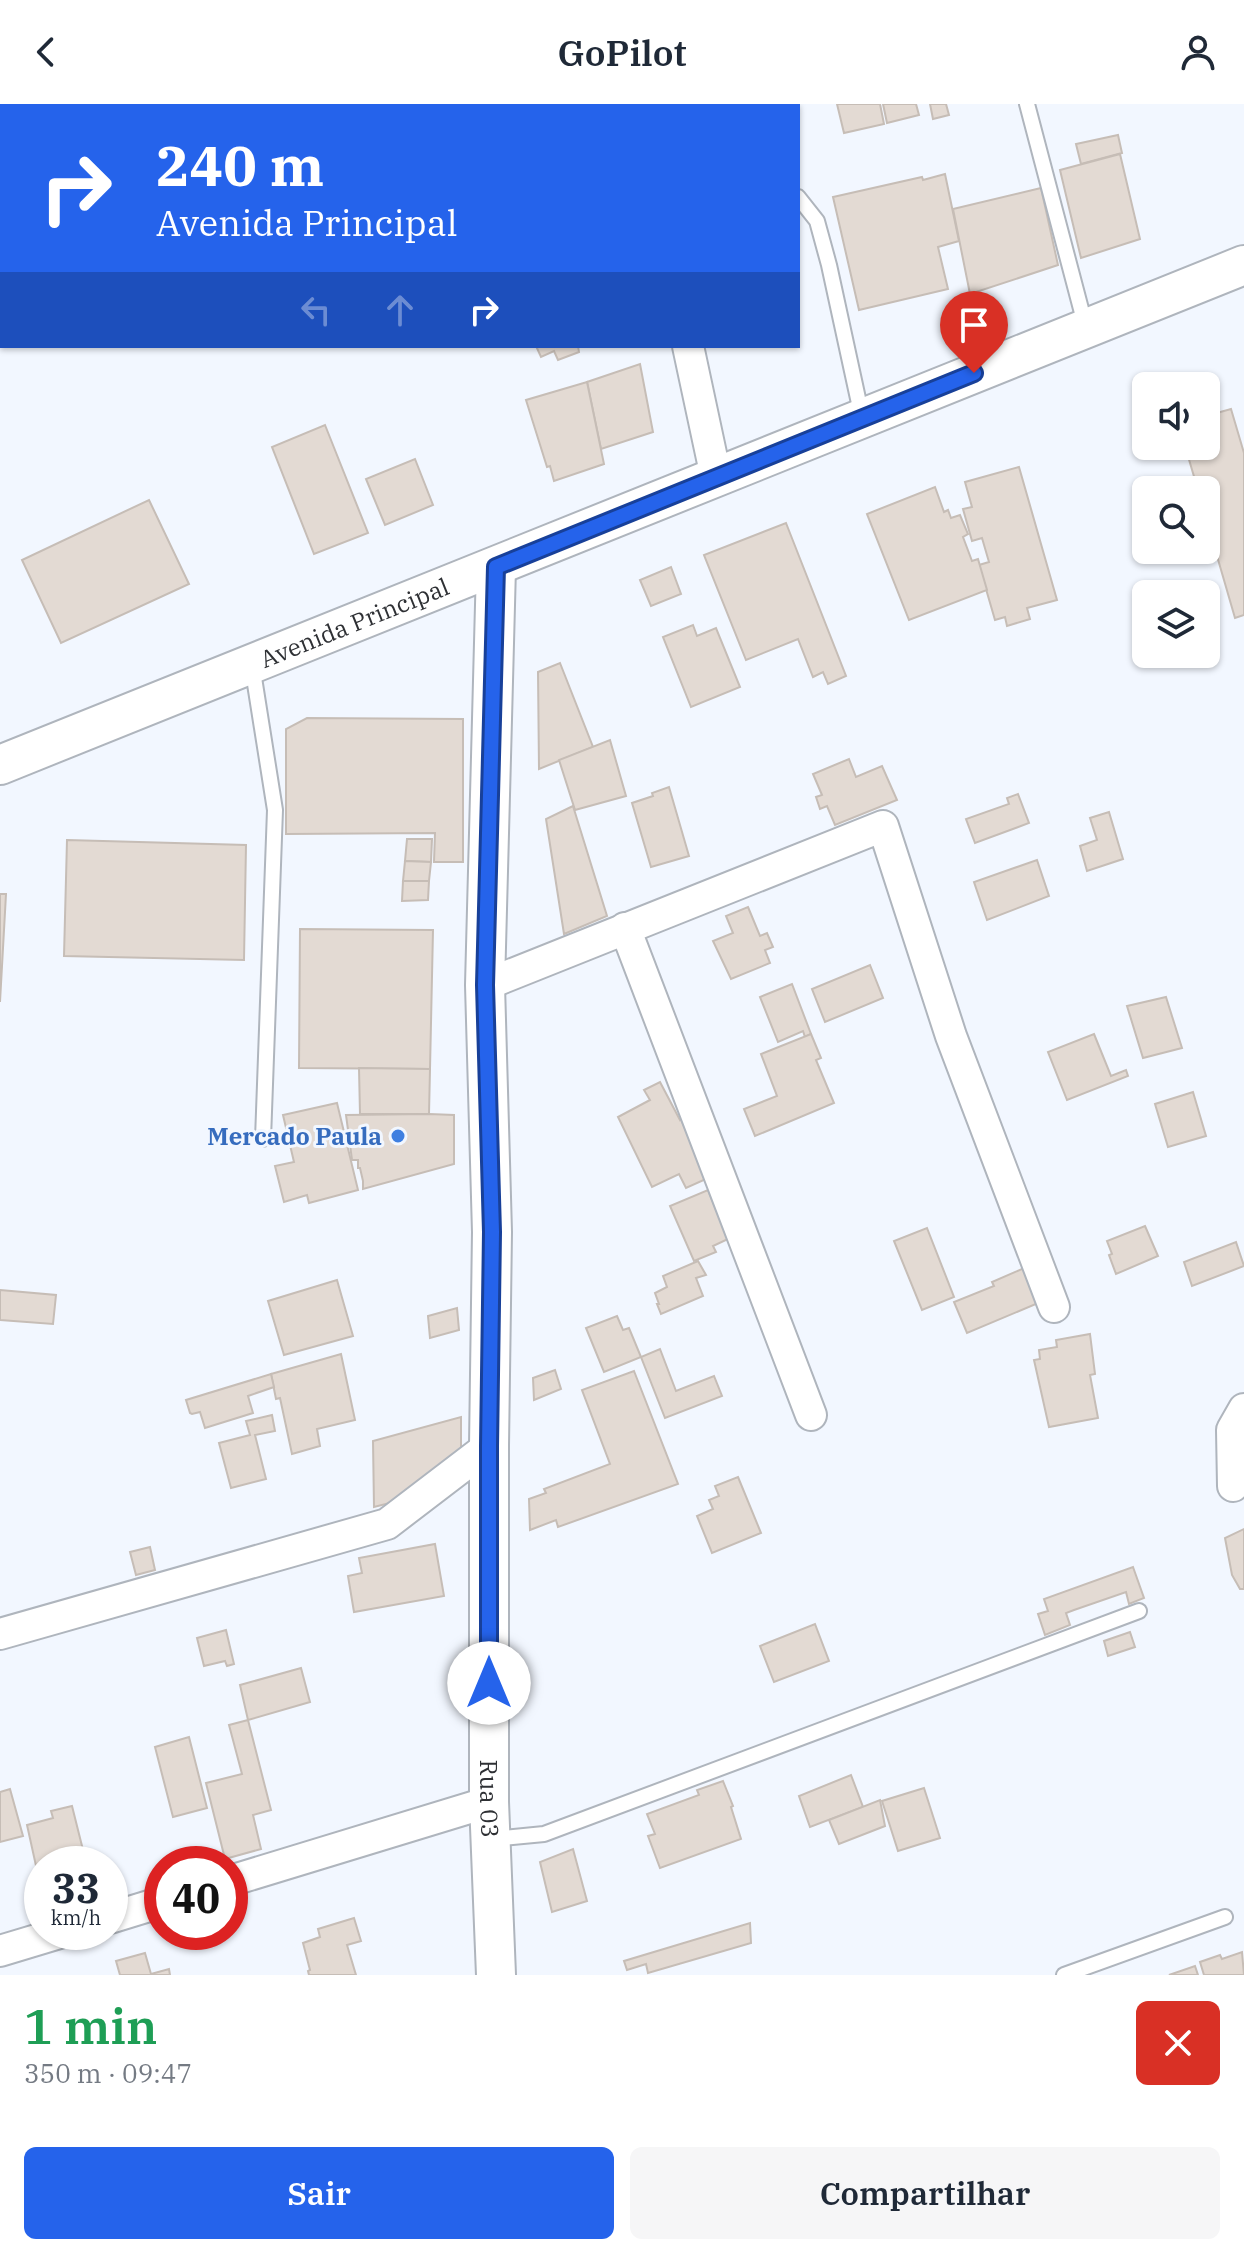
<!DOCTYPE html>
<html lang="pt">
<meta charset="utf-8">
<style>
:root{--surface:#fff;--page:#f6f6f7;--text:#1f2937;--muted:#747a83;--accent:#2563eb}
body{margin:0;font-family:"IBM Plex Serif",serif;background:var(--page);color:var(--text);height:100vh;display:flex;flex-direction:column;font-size:30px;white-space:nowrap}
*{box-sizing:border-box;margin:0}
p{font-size:26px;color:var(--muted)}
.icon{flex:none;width:44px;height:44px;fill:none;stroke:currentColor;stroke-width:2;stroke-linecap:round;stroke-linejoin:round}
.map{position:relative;height:1871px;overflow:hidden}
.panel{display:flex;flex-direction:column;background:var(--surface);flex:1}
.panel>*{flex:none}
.hud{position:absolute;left:0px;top:0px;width:800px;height:244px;box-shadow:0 2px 6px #0004;background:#2563eb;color:#fff;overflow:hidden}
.controls{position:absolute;left:1132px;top:268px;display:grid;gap:16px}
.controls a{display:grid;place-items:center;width:88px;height:88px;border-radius:12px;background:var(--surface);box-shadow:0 2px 6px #0004;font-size:40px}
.speed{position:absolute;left:24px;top:1742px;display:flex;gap:16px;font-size:40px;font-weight:700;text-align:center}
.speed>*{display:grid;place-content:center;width:104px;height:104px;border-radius:50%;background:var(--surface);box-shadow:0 2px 6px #0004;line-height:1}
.speed small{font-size:20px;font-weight:400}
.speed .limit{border:12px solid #d22;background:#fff;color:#111}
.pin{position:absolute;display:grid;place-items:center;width:68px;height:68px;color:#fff;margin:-82px -34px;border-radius:50% 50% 50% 0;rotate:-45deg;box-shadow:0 0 8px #0007}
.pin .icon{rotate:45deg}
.me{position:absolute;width:88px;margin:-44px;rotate:0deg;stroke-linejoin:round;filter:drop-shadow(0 0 6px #0008)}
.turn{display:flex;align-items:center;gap:28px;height:168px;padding:0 24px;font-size:36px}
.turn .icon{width:104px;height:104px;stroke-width:2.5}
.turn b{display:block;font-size:56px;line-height:68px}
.lanes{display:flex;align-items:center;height:76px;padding:0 24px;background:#0003;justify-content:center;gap:40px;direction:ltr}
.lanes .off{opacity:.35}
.round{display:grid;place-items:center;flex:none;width:84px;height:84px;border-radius:12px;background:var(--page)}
.overview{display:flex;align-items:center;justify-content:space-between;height:136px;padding:0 24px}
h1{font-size:48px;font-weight:600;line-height:60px;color:#1e9e55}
.button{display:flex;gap:16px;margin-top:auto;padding:16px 24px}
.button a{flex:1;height:92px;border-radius:12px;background:var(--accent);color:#fff;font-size:32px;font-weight:600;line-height:92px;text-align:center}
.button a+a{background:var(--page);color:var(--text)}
header{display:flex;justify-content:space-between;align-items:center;height:104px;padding:0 24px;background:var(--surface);font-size:36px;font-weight:600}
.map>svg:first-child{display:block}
</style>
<header><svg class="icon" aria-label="back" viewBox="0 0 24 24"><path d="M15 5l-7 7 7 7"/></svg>GoPilot<svg class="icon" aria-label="person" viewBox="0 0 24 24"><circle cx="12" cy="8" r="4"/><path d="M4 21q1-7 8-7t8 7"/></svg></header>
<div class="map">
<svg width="1244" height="1871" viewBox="0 0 1244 1871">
<rect width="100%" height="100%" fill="#f2f7ff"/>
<g fill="#e3dad3" stroke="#c6bdb6" stroke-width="2">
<path d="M837,0H880L884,20L844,29Z"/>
<path d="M883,0H916L919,11L887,19Z"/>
<path d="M930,0H946L949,11L933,15Z"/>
<path d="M1118,31L1122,49L1081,60L1076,40Z"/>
<path d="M1120,50L1140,135L1081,154L1060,66Z"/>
<path d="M945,70L959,137L938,143L948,185L859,206L833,93L922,73L923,76Z"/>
<path d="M1041,84L1058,161L970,190L953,105Z"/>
<path d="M536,242H578L579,248L558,256L554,247L541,253Z"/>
<path d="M640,260L653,328L601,345L587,278Z"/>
<path d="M587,278L604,360L554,377L550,362L547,363L526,296Z"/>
<path d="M1231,305L1244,349V511L1235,514L1206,414V386H1198L1185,342H1206V312Z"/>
<path d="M325,321L368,429L314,450L272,343Z"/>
<path d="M415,355L433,401L385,421L366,375Z"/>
<path d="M1019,363L1057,496L1027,504L1030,515L1007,522L1005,513L995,516L979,461L989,458L982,434L972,437L963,405L972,403L965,378Z"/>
<path d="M935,383L944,408L948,406L951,414L960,411L968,430L963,433L972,457L978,455L987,486L909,516L867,410Z"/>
<path d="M149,396L189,480L61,539L22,456Z"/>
<path d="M786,419L846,572L828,580L823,568L813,573L798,535L746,556L704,451Z"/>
<path d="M671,463L681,490L651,502L640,476Z"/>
<path d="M693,521L697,532L716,524L740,583L691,603L663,533Z"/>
<path d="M560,559L593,643L539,665L538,568Z"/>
<path d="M307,614L463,615V758H434L435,729L286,730V625Z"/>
<path d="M610,636L626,692L575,706L559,656Z"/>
<path d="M849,655L856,673L882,662L897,696L835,721L827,702L820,705L816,693L822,691L813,670Z"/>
<path d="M669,683L689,752L651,763L632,699L653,692L652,689Z"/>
<path d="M1018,690L1029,719L975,739L966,715L1009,700L1007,694Z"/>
<path d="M573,702L607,812L564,830L546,715Z"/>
<path d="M1109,708L1123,755L1087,767L1080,742L1097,736L1090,714Z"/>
<path d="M407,735H432L431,758L405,757Z"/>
<path d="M67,736L246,741L244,856L64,852Z"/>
<path d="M1037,756L1049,792L987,816L974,778Z"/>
<path d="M405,757L431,758L429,777H403Z"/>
<path d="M403,777H429L428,796L402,797Z"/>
<path d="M0,790H6L0,898Z"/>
<path d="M748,803L760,832L767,829L773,843L765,846L770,859L731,875L713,837L733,829L726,812Z"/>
<path d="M300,825L433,826L430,965L299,964Z"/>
<path d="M870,861L883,894L825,918L812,885Z"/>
<path d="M792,880L811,930L805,933L803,927L778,938L760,893Z"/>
<path d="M1166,893L1182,944L1143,954L1127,902Z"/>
<path d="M811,930L821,954L816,956L834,999L755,1032L744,1005L777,992L761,950Z"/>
<path d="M1094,930L1111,972L1126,966L1128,972L1067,996L1048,948Z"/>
<path d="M359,964L430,965L429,1010H360Z"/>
<path d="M660,978L680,1016L681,1015L706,1075L686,1084L679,1070L652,1083L618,1013L650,996L644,986Z"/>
<path d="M1193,988L1206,1032L1168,1043L1155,1000Z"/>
<path d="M337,999L358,1086L309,1099L307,1091L284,1098L275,1062L294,1058L283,1011Z"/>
<path d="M429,1010L454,1011V1060L363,1085V1077L360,1064H358V1056H352L346,1011Z"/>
<path d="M708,1086L728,1135L713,1142L716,1148L694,1157L670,1102Z"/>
<path d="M1145,1122L1158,1152L1116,1170L1109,1151L1112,1150L1107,1137Z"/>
<path d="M927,1124L954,1193L922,1206L894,1137Z"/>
<path d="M1236,1138L1244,1162L1192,1182L1184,1158Z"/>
<path d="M698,1157L706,1171L696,1174L703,1192L661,1210L657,1200H659L655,1189L667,1183L663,1172Z"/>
<path d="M1029,1162L1043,1197L967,1229L954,1198L994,1182L992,1178Z"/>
<path d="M337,1176L353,1232L284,1251L268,1197Z"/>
<path d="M0,1186L56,1191L53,1220L0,1216Z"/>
<path d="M457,1204L459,1226L430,1234L428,1212Z"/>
<path d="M617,1212L623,1226L629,1224L641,1253L604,1268L586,1224Z"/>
<path d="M1090,1230L1095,1270L1090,1271L1098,1314L1049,1323L1034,1256L1040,1255L1039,1246L1057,1243L1056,1236Z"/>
<path d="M660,1245L676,1287L714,1272L722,1292L665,1314L641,1253Z"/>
<path d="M341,1250L355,1316L317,1325L320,1342L292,1350L280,1294L276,1295L271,1270Z"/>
<path d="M555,1266L561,1285L534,1296L533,1274Z"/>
<path d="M634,1267L678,1380L558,1423L556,1416L530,1426L529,1395L546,1389L544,1385L610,1360L582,1286Z"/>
<path d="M271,1270L274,1283L248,1292L253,1309L205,1324L200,1308L192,1310L190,1309L186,1296Z"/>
<path d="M272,1311L275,1327L255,1331L266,1375L231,1384L219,1339L250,1331L246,1317Z"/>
<path d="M461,1313V1381L374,1403L373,1337Z"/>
<path d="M738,1373L761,1429L712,1449L697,1412L713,1405L709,1396L719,1392L715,1382Z"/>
<path d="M1244,1425V1485H1240L1232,1471L1225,1434Z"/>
<path d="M435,1440L444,1492L354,1508L348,1472L362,1469L359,1454Z"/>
<path d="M150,1443L155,1466L136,1471L130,1448Z"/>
<path d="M1133,1463L1144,1494L1129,1500L1126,1488L1074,1506L1066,1509L1070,1521L1045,1531L1038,1510L1048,1507L1044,1495Z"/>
<path d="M815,1520L829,1557L774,1578L760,1542Z"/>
<path d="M226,1526L234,1560L227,1562L225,1557L204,1562L197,1534Z"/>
<path d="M1130,1528L1135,1543L1108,1552L1104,1537Z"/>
<path d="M301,1564L310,1598L248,1616L240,1581Z"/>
<path d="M248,1616L271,1706L253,1711L261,1745L225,1755L206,1679L242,1670L229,1621Z"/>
<path d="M189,1633L207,1704L173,1713L155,1643Z"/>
<path d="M851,1671L863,1703L810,1723L799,1692Z"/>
<path d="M723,1677L733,1702L731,1703L741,1735L660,1764L648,1732L655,1730L647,1710L699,1691L697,1686Z"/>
<path d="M924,1684L940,1734L898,1747L882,1697Z"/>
<path d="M10,1685L23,1732L0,1738V1688Z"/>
<path d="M880,1696L885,1722L839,1740L829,1716Z"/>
<path d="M72,1702L86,1758L92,1756L93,1760H42V1789L27,1721L53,1714L51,1707Z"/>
<path d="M573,1745L587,1797L552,1808L540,1758Z"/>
<path d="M354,1814L361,1837L347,1841L356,1871H309L308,1867L310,1866L303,1839L320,1833L318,1825Z"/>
<path d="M750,1819L751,1839L648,1869L646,1860L627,1866L624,1857Z"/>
<path d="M1242,1848L1244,1871H1204L1200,1858L1220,1851L1222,1855Z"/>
<path d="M145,1849L151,1870L169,1865L170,1871H120L116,1857Z"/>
<path d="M1195,1862L1198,1871H1169Z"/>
</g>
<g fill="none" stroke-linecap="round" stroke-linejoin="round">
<defs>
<g id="service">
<path d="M1027,0L1086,224"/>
<path d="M798,93L817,117L829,161L862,313"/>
<path d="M252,561L275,706L263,1035"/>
<path d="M492,1735L544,1730L1139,1507"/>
<path d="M1064,1871L1225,1813"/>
</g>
<g id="minor">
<path d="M272,0L273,2"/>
<path d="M636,0V2"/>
<path d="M513,2L518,0"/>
<path d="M688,242L716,373"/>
<path d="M625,824L811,1311"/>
<path d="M485,881L883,722L951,932L1054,1203"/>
<path d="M1233,1382L1232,1326L1244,1305"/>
<path d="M0,1530L387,1420L489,1342"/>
<path d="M230,1777L489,1698"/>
<path d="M110,1814L162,1798"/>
<path d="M0,1847L63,1828"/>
</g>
<g id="tertiary">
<path id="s1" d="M496,463L485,881L492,1128L489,1342V1698L496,1871"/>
<path id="s2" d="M0,661L1244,161"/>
</g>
</defs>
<use href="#service" stroke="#afb5bd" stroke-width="18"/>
<use href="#minor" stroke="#afb5bd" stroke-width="34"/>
<use href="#tertiary" stroke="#afb5bd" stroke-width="42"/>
<use href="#service" stroke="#fff" stroke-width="14"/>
<use href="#minor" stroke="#fff" stroke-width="30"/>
<use href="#tertiary" stroke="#fff" stroke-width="38"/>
</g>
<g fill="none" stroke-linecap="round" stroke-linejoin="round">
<defs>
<path id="route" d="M489,1579V1342L492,1128L485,881L496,463L974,269"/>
</defs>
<use href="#route" stroke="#184099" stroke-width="20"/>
<use href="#route" stroke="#2563eb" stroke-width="14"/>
</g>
<circle fill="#3f7fe0" stroke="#f2f7ff" stroke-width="3" cx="398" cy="1032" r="8"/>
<g text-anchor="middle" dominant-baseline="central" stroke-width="6" stroke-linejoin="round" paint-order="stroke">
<g font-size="24" fill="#2e3034" stroke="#f2f7ff">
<text stroke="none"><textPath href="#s2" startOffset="382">Avenida Principal</textPath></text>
<text stroke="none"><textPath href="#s1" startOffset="1232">Rua 03</textPath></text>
</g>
<g font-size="24" font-weight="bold" fill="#366cbe" stroke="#f2f7ff" text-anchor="end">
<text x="382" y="1032">Mercado Paula</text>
</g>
</g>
</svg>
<div class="controls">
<a><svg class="icon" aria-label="sound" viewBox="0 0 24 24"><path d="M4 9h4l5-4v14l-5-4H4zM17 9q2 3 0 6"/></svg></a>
<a><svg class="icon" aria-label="search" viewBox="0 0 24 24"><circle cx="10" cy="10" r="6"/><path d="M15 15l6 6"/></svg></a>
<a><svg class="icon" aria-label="layers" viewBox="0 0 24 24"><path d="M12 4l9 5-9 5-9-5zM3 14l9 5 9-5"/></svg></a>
</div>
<div class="speed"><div>33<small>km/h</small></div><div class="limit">40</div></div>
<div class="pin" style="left:974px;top:269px;background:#d93025"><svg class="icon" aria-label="arrive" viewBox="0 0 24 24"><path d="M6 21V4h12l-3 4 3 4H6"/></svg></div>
<svg class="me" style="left:489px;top:1579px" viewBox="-20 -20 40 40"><circle r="19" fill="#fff"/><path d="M0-13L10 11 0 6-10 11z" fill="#2563eb"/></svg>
<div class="hud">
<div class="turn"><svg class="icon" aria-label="right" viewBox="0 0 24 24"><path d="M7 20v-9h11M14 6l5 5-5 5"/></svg><div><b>240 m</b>Avenida Principal</div></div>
<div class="lanes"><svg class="icon off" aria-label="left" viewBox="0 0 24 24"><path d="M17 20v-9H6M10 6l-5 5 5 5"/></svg><svg class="icon off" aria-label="ahead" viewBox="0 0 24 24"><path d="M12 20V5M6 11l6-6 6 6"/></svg><svg class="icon" aria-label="right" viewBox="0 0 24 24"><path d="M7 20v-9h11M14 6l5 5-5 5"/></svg></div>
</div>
</div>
<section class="panel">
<div class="overview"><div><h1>1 min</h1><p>350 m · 09:47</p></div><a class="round" style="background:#d93025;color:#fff"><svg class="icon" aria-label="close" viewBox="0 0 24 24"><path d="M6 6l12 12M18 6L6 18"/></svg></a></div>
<div class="button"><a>Sair</a><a>Compartilhar</a></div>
</section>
